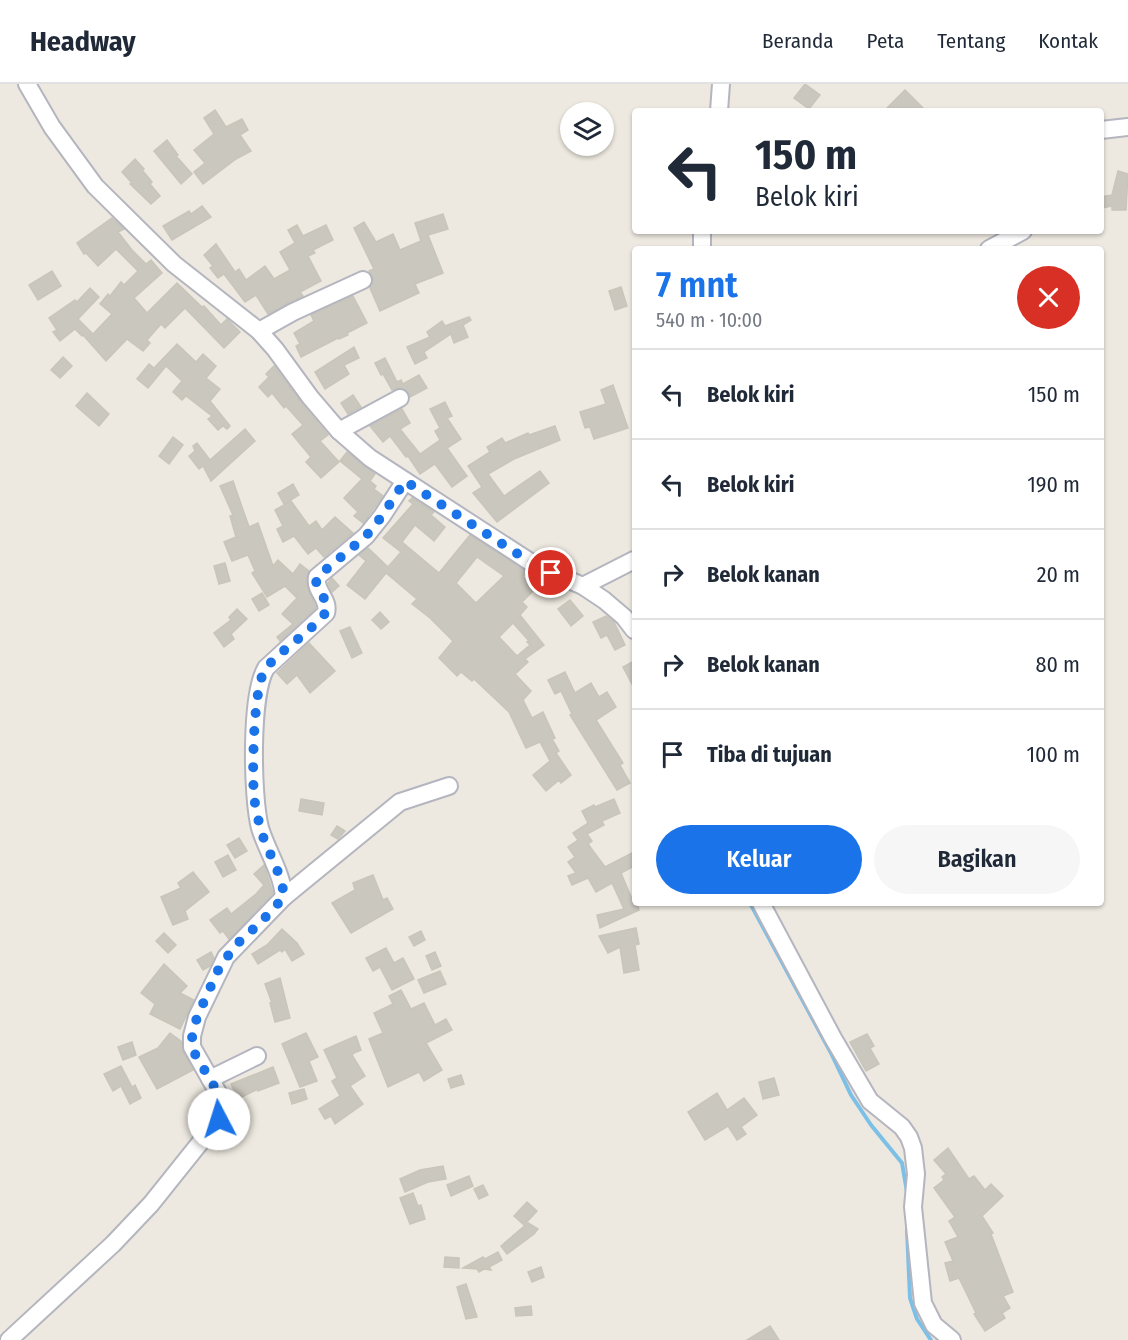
<!DOCTYPE html>
<html lang="id">
<meta charset="utf-8">
<style>
:root{--surface:#fff;--page:#f6f6f7;--text:#1f2937;--muted:#747a83;--line:#e0e1e3;--accent:#1a73e8}
body{margin:0;font-family:"Fira Sans Condensed",sans-serif;background:var(--page);color:var(--text);height:100vh;display:flex;flex-direction:column;font-size:22px;white-space:nowrap}
*{box-sizing:border-box;margin:0}
p{font-size:20px;color:var(--muted)}
.icon{flex:none;width:33px;height:33px;fill:none;stroke:currentColor;stroke-width:2;stroke-linecap:round;stroke-linejoin:round}
.map{position:relative;flex:1;overflow:hidden}
.details{position:absolute;left:632px;top:162px;width:472px;height:660px;display:flex;flex-direction:column;background:var(--surface);border-radius:6px;box-shadow:0 2px 4px #0004}
.details>*{flex:none}
.guide{position:absolute;left:632px;top:24px;width:472px;height:126px;border-radius:6px;box-shadow:0 2px 4px #0004;background:#fff;color:var(--text);overflow:hidden}
.tools{position:absolute;left:560px;top:18px;display:grid;gap:12px}
.tools a{display:grid;place-items:center;width:54px;height:54px;border-radius:50%;background:var(--surface);box-shadow:0 2px 4px #0004;font-size:30px}
.pin{position:absolute;display:grid;place-items:center;width:51px;height:51px;color:#fff;margin:-26px;border:3px solid #fff;border-radius:50%;box-shadow:0 2px 6px #0007}
.me{position:absolute;width:66px;margin:-33px;rotate:355deg;stroke-linejoin:round;filter:drop-shadow(0 0 4px #0008)}
.turn{display:flex;align-items:center;gap:21px;height:126px;padding:0 24px;font-size:27px}
.turn .icon{width:78px;height:78px;stroke-width:2.5}
.turn b{display:block;font-size:42px;line-height:51px}
.round{display:grid;place-items:center;flex:none;width:63px;height:63px;border-radius:32px;background:var(--page)}
.headline{display:flex;align-items:center;justify-content:space-between;height:102px;padding:0 24px}
h1{font-size:36px;font-weight:600;line-height:45px;color:var(--accent)}
.action{display:flex;gap:12px;margin-top:auto;padding:12px 24px}
.action a{flex:1;height:69px;border-radius:36px;background:var(--accent);color:#fff;font-size:24px;font-weight:600;line-height:69px;text-align:center}
.action a+a{background:var(--page);color:var(--text)}
ul{padding:0;list-style:none}
li{display:flex;align-items:center;gap:18px;height:90px;padding:0 24px;border-top:2px solid var(--line)}
li div{flex:1}
li b{display:block;font-size:22px}
li em{font-style:normal}
header{display:flex;align-items:center;gap:36px;box-sizing:border-box;height:84px;padding:0 30px;background:var(--surface);border-bottom:2px solid var(--line)}
header strong{font-size:28px}
nav{display:flex;gap:33px;margin-inline-start:auto;font-size:21px}
.map>svg:first-child{display:block}
</style>
<header>
<strong>Headway</strong>
<nav><a>Beranda</a><a>Peta</a><a>Tentang</a><a>Kontak</a></nav>
</header>
<div class="map">
<svg width="1128" height="1256" viewBox="0 0 1128 1256">
<rect width="100%" height="100%" fill="#ede9e0"/>
<g fill="none" stroke-linecap="round" stroke-linejoin="round">
<g stroke="#7cbfe7" stroke-width="4">
<path d="M750,819L831,969L851,1011L871,1041L902,1079L907,1108"/>
<path d="M907,1145L910,1214L917,1235L931,1256"/>
</g>
</g>
<g fill="#c9c7be" stroke="#c9c5ba" stroke-width="1.5" fill-rule="evenodd">
<path d="M805,0L820,11L809,25L794,14Z"/>
<path d="M905,6L926,27H884Z"/>
<path d="M215,26L226,43L242,35L248,46L240,51L251,67L236,75L203,100L194,88L205,79L194,66L214,50L204,34Z"/>
<path d="M167,56L178,71L176,72L192,90L181,100L154,67Z"/>
<path d="M135,75L144,85L142,86L152,98L150,100L160,112L151,120L130,100L132,99L122,88Z"/>
<path d="M1118,87L1128,90L1126,126H1112V122L1101,124V113L1112,111Z"/>
<path d="M202,122L211,133L172,156L163,142L189,127L191,130Z"/>
<path d="M443,130L448,145L428,151L443,189L415,200L419,209L380,227L370,204L373,196L369,187L374,185L354,144L364,138L376,158L393,150L400,166L421,157L415,139Z"/>
<path d="M112,134L124,145L118,148L132,166L146,180L151,176L162,189L134,214L147,229L177,199L202,223L204,222L221,241L227,235L240,248L224,264L185,224L165,244L161,240L147,256L150,259L143,267L127,255L106,277L83,251L82,252L75,245L60,257L53,248L57,246L49,234L75,216L77,218L90,204L99,213L78,235L93,250L112,230L100,220L108,210L110,212L121,198L124,201L138,187L116,165L98,182L86,169L84,170L77,159Z"/>
<path d="M297,141L303,152L326,141L333,156L313,166L315,169L308,172L321,197L300,208L303,212L268,230L256,211L245,218L224,190L218,194L210,184L213,182L204,171L216,160L235,188L239,185L246,196L265,182L274,195L290,186L280,168L295,159L288,146Z"/>
<path d="M52,187L61,202L38,216L29,201Z"/>
<path d="M621,203L627,222L615,226L609,207Z"/>
<path d="M353,212L367,239L347,249L348,251L339,255L338,254L301,273L296,262L300,260L294,249L314,237L311,231Z"/>
<path d="M469,233L471,236L463,241L468,253L454,259L451,250L424,268L427,274L415,280L407,263L430,253L427,248L442,237L445,242Z"/>
<path d="M177,260L196,278L203,270L216,282L206,294L220,305L210,317L230,342L227,345L223,342L218,346L208,335L212,332L186,312L182,316L173,308L182,297L166,282L148,304L137,295L149,280L154,284Z"/>
<path d="M354,263L359,274L344,281L349,290L325,305L315,288Z"/>
<path d="M63,273L72,282L60,294L51,286Z"/>
<path d="M385,274L397,298L401,296L403,300L419,291L427,304L410,313L405,305L400,304L392,306L383,290L381,291L375,279Z"/>
<path d="M274,282L302,320L328,351L320,357L339,378L321,394L306,378L311,373L292,350L303,341L286,322L284,324L272,309L268,313L259,303L269,293L266,290Z"/>
<path d="M613,301L628,344L594,355L590,343L585,344L580,328L606,320L601,306Z"/>
<path d="M87,309L109,330L99,342L76,322Z"/>
<path d="M353,311L361,323L348,330L341,319Z"/>
<path d="M445,318L452,332L447,334L461,355L447,364L467,392L452,403L435,380L420,390L408,372L406,373L390,352L383,358L370,342L402,325L410,339L400,345L420,370L440,356L435,347L440,344L430,325Z"/>
<path d="M555,342L560,356L514,375L488,390L504,412L540,387L549,399L497,438L473,409L482,403L468,382L490,368L487,363L502,354L505,359L528,349L529,351Z"/>
<path d="M245,345L255,357L211,397L203,382L199,385L189,372L195,367L193,362L197,359L210,376Z"/>
<path d="M173,353L183,361L169,380L159,372Z"/>
<path d="M347,368L375,390L370,397L376,402L374,405L383,412L363,439L354,432L358,428L344,414L362,395L340,377Z"/>
<path d="M233,397L249,443L258,439L273,482L278,476L293,490L300,480L309,487L306,500L316,524L280,557L277,553L293,540L282,530L297,514L285,502L267,513L252,489L255,487L248,471L232,477L224,458L236,453L230,432L233,431L220,402Z"/>
<path d="M293,400L299,411L284,420L278,409Z"/>
<path d="M412,414L434,428L431,431L445,443L434,457L415,441L402,458L439,489L470,451L527,488L523,492L535,505L522,518L527,523L520,531L544,561L525,575L528,578L515,590L531,607L523,616L532,634L543,628L555,654L552,655L559,667L556,669L571,691L561,699L559,696L546,707L533,691L550,677L540,658L526,664L509,628L474,595L472,597L461,588L457,592L439,574L453,557L430,534L412,520L417,515L386,489L365,515L347,501L366,477L359,471L368,464L388,483L401,468L383,454L413,420L409,417ZM477,473L504,492L476,519L456,499ZM513,539L529,557L527,558L530,561L517,572L499,553Z"/>
<path d="M291,417L309,442L316,437L322,446L335,433L353,449L324,473L316,464L308,470L294,452L283,458L277,445L283,442L275,426Z"/>
<path d="M225,479L230,497L219,500L214,482Z"/>
<path d="M332,494L339,502L332,508L328,499Z"/>
<path d="M262,509L269,521L259,527L252,515Z"/>
<path d="M570,516L583,532L571,542L558,525Z"/>
<path d="M237,525L247,535L231,550L234,555L224,563L214,549L231,536L229,533Z"/>
<path d="M380,528L389,538L381,545L372,536Z"/>
<path d="M606,532L614,538L625,561L615,566L607,551L601,554L593,538Z"/>
<path d="M350,543L362,569L352,574L340,547Z"/>
<path d="M309,559L335,587L310,609L297,591L287,600L277,589Z"/>
<path d="M634,577V604L623,583Z"/>
<path d="M565,588L575,609L591,599L599,613L607,608L616,623L596,636L623,679L620,681L630,699L617,706L570,631L572,630L561,607L555,610L548,596Z"/>
<path d="M301,715L324,719L322,731L299,727Z"/>
<path d="M614,715L620,729L602,737L604,741L587,750L592,757L588,760L605,783L634,768V782L621,789L635,822L638,821L639,826L600,844L597,831L624,825L612,799L596,808L588,794L572,801L568,792L576,789L568,778L575,773L568,763L578,756L573,749L588,739L582,727L594,721L595,723Z"/>
<path d="M337,742L345,747L338,755L331,751Z"/>
<path d="M239,754L247,767L235,774L227,761Z"/>
<path d="M228,771L236,786L223,793L215,778Z"/>
<path d="M264,781L273,809L229,855L223,847L220,849L210,836L227,824L231,830L256,810L264,801L254,790Z"/>
<path d="M193,788L209,808L185,827L188,835L173,841L161,813L181,804L178,799Z"/>
<path d="M373,791L383,816L387,814L393,825L351,849L332,819L355,806L353,799Z"/>
<path d="M636,844L639,860L635,861L639,886L624,889L620,863L608,869L599,852Z"/>
<path d="M282,845L297,859L304,870L292,877L285,865L282,868L280,866L258,880L252,870L267,861Z"/>
<path d="M421,847L425,856L414,862L409,853Z"/>
<path d="M164,849L176,861L168,869L156,857Z"/>
<path d="M386,864L394,879L403,874L414,895L392,906L380,883L373,887L366,874Z"/>
<path d="M211,868L214,874L210,882L203,886L197,876Z"/>
<path d="M435,868L441,882L432,886L426,872Z"/>
<path d="M164,880L187,902L180,909L194,916L180,945L150,930L155,920L141,909Z"/>
<path d="M440,887L446,900L424,909L418,896Z"/>
<path d="M280,894L290,934L275,938L270,919H272L265,900Z"/>
<path d="M401,906L411,925L424,919L435,941L446,935L452,946L426,959L442,986L424,997L419,988L388,1003L369,955L383,949L374,929L393,920L389,912Z"/>
<path d="M170,949L182,958L183,968L193,986L157,1005L139,973L158,964Z"/>
<path d="M306,949L318,973L309,977L317,997L300,1003L282,960Z"/>
<path d="M867,950L874,962L870,964L879,980L866,987L850,958Z"/>
<path d="M356,952L361,966L354,969L352,971L365,992L350,1002L363,1020L335,1040L331,1032L325,1035L319,1025L340,1012L332,997L337,994L324,966Z"/>
<path d="M132,958L136,971L123,976L118,963Z"/>
<path d="M121,982L132,1003L135,1001L141,1014L130,1020L121,1002L113,1007L104,990Z"/>
<path d="M273,983L279,999L258,1007V1005L238,1015L231,1000Z"/>
<path d="M461,991L464,1000L451,1004L448,995Z"/>
<path d="M774,994L779,1011L763,1015L759,998Z"/>
<path d="M304,1005L307,1015L292,1020L289,1009Z"/>
<path d="M717,1009L727,1026L744,1014L757,1031L741,1043L746,1050L737,1056L728,1042L705,1056L688,1028Z"/>
<path d="M948,1064L969,1095L974,1092L985,1106L991,1100L1003,1112L982,1132L993,1149L991,1150L1013,1208L1003,1212L1010,1224L1002,1229L1005,1234L985,1247L974,1230L976,1229L959,1194L950,1197L945,1179L953,1177L945,1158L958,1153L949,1137L955,1133L934,1104L944,1096L942,1093L946,1090L934,1076Z"/>
<path d="M443,1082L446,1095L428,1098L405,1108L400,1095L420,1086Z"/>
<path d="M469,1092L473,1102L451,1112L447,1101Z"/>
<path d="M483,1101L488,1111L479,1115L474,1105Z"/>
<path d="M413,1109L418,1122L421,1121L425,1135L410,1140L400,1114Z"/>
<path d="M527,1118L537,1127L524,1141L514,1132Z"/>
<path d="M528,1139L538,1145L534,1150L507,1170L501,1162Z"/>
<path d="M498,1168L502,1176L489,1183L491,1186L484,1185L479,1188L477,1185L463,1184L483,1173L485,1175Z"/>
<path d="M445,1173L459,1174V1184L444,1183Z"/>
<path d="M541,1183L544,1193L532,1198L528,1188Z"/>
<path d="M466,1200L477,1233L466,1235L457,1203Z"/>
<path d="M531,1222L532,1231L516,1232L515,1224Z"/>
<path d="M770,1242L779,1256H747Z"/>
</g>
<g fill="none" stroke-linecap="round" stroke-linejoin="round">
<defs>
<g id="minor">
<path d="M27,0L52,43L95,102L174,180L259,247L275,265L310,313L339,347L370,374L538,483L583,502L604,516L624,533L634,546"/>
<path d="M719,27L721,0"/>
<path d="M1101,46L1128,43"/>
<path d="M702,165V147"/>
<path d="M989,165L1023,147"/>
<path d="M259,247L293,228L363,196"/>
<path d="M339,347L400,314"/>
<path d="M583,502L634,476"/>
<path d="M284,813L400,718L449,702"/>
<path d="M761,819L833,954L870,1017L902,1043L909,1053L913,1064L916,1090L913,1123L923,1219L934,1241L952,1256"/>
<path d="M210,995L257,972"/>
<path d="M9,1256L113,1160L151,1120L219,1035L222,1021L221,1014L192,963V952L197,933L226,873L284,813C282,789 267,767 260,744C252,713 250,611 266,584L326,529C330,515 314,507 317,493L366,452L382,432L405,397"/>
</g>
</defs>
<use href="#minor" stroke="#b4b5bf" stroke-width="20"/>
<use href="#minor" stroke="#fff" stroke-width="16"/>
</g>
<g fill="none" stroke-linecap="round" stroke-linejoin="round">
<path stroke="#1a73e8" stroke-width="10" stroke-dasharray="0 18" d="M219,1035L222,1021L221,1014L195,970L191,958L197,933L220,882L238,859L261,838L284,813C282,789 267,767 260,744C258,733 255,722 254,712C252,690 253,600 266,584C284,563 310,549 327,527V520L316,500L317,493L366,452L382,432L405,397L538,483L551,489"/>
</g>
</svg>
<div class="tools">
<a><svg class="icon" aria-label="layers" viewBox="0 0 24 24"><path d="M12 4l9 5-9 5-9-5zM3 14l9 5 9-5"/></svg></a>
</div>
<div class="pin" style="left:551px;top:489px;background:#d93025"><svg class="icon" aria-label="arrive" viewBox="0 0 24 24"><path d="M6 21V4h12l-3 4 3 4H6"/></svg></div>
<svg class="me" style="left:219px;top:1035px" viewBox="-20 -20 40 40"><circle r="19" fill="#fff"/><path d="M0-13L10 11 0 6-10 11z" fill="#1a73e8"/></svg>
<div class="guide">
<div class="turn"><svg class="icon" aria-label="left" viewBox="0 0 24 24"><path d="M17 20v-9H6M10 6l-5 5 5 5"/></svg><div><b>150 m</b>Belok kiri</div></div>
</div>
<section class="details">
<div class="headline"><div><h1>7 mnt</h1><p>540 m · 10:00</p></div><a class="round" style="background:#d93025;color:#fff"><svg class="icon" aria-label="close" viewBox="0 0 24 24"><path d="M6 6l12 12M18 6L6 18"/></svg></a></div>
<ul>
<li><svg class="icon" aria-label="left" viewBox="0 0 24 24"><path d="M17 20v-9H6M10 6l-5 5 5 5"/></svg><div><b>Belok kiri</b></div><em>150 m</em></li>
<li><svg class="icon" aria-label="left" viewBox="0 0 24 24"><path d="M17 20v-9H6M10 6l-5 5 5 5"/></svg><div><b>Belok kiri</b></div><em>190 m</em></li>
<li><svg class="icon" aria-label="right" viewBox="0 0 24 24"><path d="M7 20v-9h11M14 6l5 5-5 5"/></svg><div><b>Belok kanan</b></div><em>20 m</em></li>
<li><svg class="icon" aria-label="right" viewBox="0 0 24 24"><path d="M7 20v-9h11M14 6l5 5-5 5"/></svg><div><b>Belok kanan</b></div><em>80 m</em></li>
<li><svg class="icon" aria-label="arrive" viewBox="0 0 24 24"><path d="M6 21V4h12l-3 4 3 4H6"/></svg><div><b>Tiba di tujuan</b></div><em>100 m</em></li>
</ul>
<div class="action"><a>Keluar</a><a>Bagikan</a></div>
</section>
</div>
